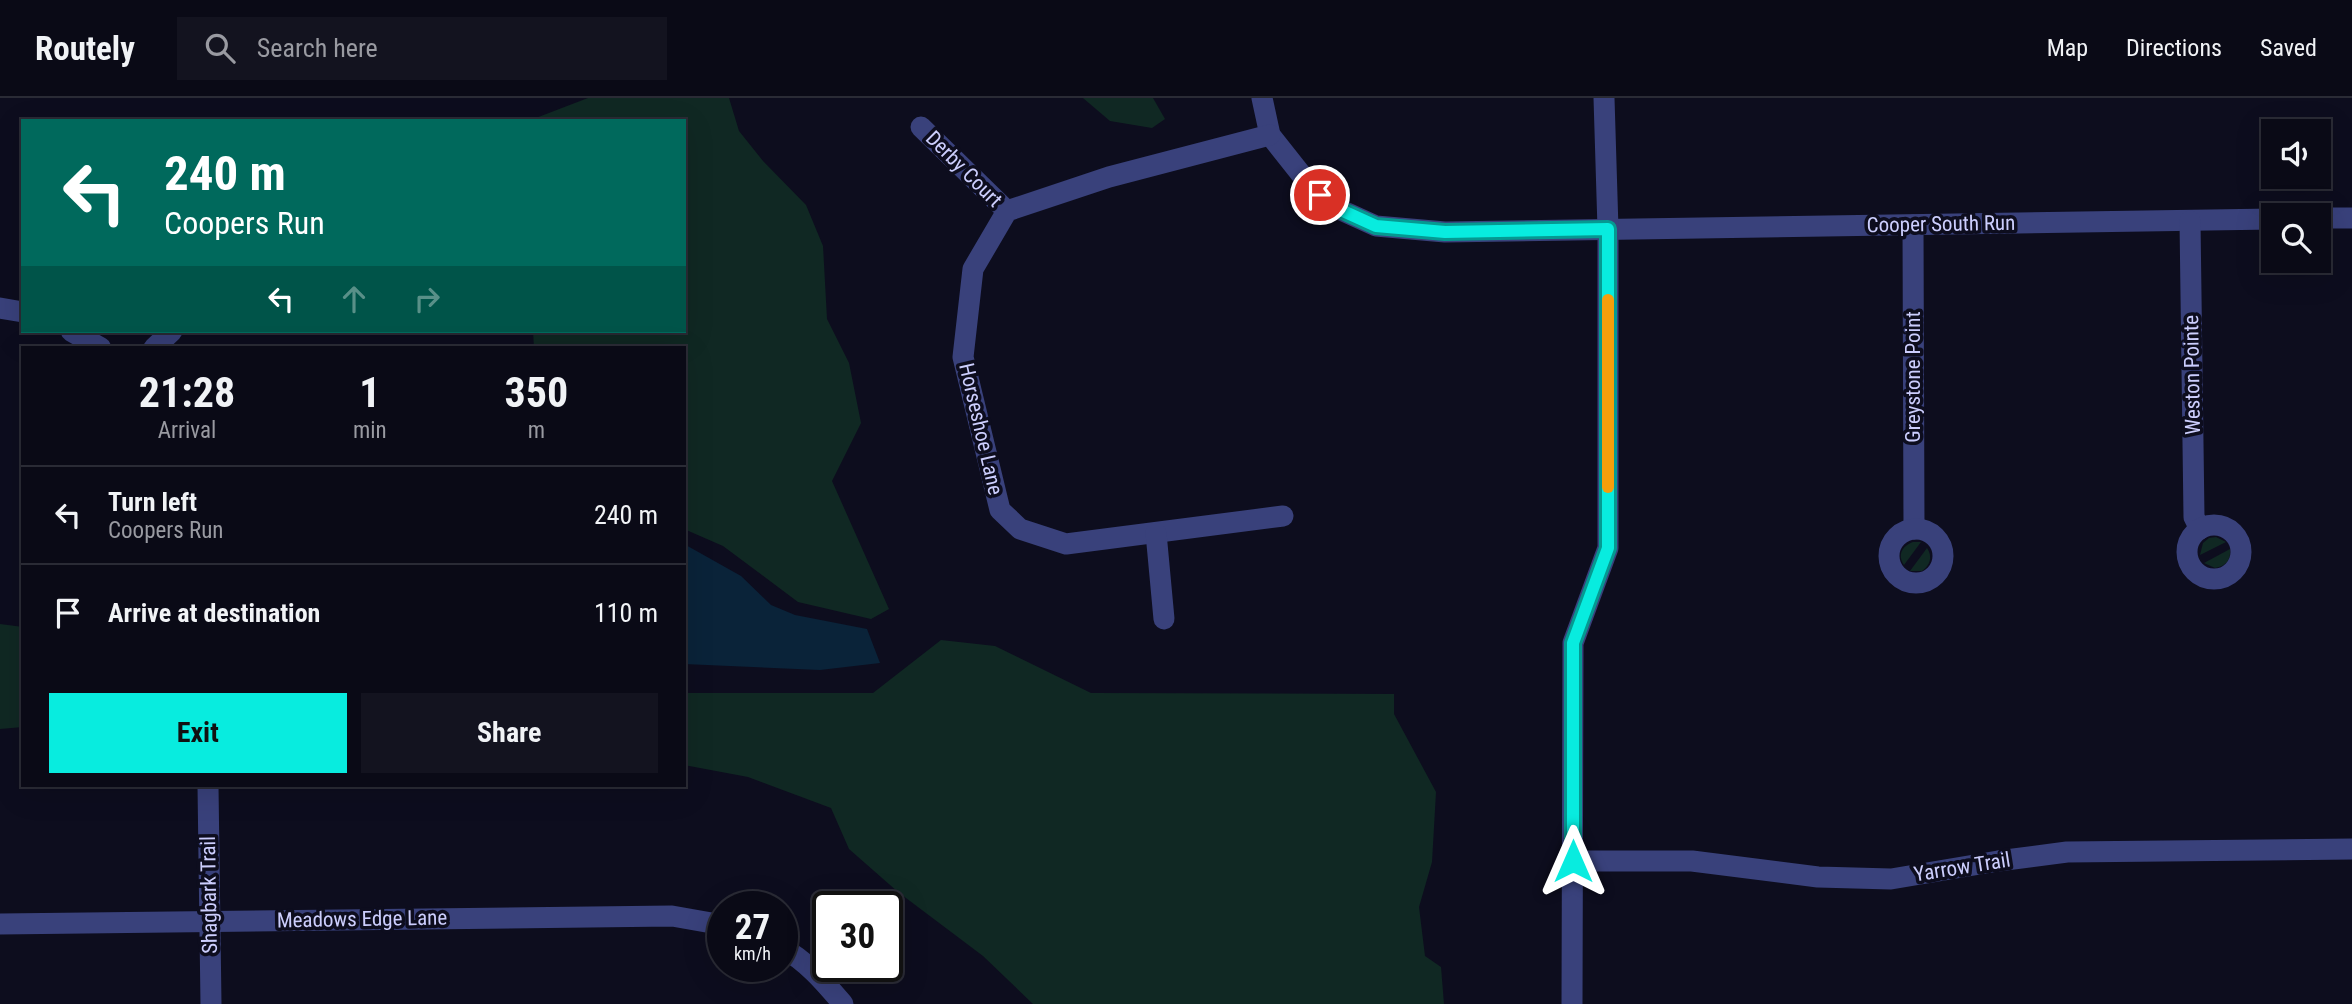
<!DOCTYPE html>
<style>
:root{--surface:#0a0a16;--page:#13131f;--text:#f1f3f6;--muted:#999aa1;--line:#2a2b35;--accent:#08ecdf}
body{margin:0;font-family:"Roboto Condensed",sans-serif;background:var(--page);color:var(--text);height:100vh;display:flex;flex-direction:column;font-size:26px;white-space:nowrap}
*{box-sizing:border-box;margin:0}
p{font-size:23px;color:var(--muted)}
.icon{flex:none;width:38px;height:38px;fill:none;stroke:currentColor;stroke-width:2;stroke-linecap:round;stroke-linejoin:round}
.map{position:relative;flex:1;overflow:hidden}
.side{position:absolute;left:21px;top:248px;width:665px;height:441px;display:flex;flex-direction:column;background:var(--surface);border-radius:0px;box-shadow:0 7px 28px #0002,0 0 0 2px var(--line)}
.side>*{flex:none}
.hud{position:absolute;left:21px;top:21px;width:665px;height:214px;border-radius:0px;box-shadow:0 7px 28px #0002,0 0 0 2px var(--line);background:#00695c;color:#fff;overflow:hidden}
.fabs{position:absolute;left:2261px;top:21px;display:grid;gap:14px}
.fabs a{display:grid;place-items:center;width:70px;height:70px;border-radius:0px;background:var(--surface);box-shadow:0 7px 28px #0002,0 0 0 2px var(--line);font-size:35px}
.speed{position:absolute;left:707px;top:793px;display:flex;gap:14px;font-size:35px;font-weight:700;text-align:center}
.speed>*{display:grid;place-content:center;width:91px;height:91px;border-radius:50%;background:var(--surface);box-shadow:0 7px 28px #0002,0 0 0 2px var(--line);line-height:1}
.speed small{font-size:18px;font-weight:400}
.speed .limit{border:4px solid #111;border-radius:10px;background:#fff;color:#111}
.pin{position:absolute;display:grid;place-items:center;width:60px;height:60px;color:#fff;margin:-30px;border:4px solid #fff;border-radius:50%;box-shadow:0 2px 7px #0007}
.me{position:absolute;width:77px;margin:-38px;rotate:0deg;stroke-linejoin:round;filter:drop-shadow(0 0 5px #0008)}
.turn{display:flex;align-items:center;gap:24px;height:147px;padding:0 28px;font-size:32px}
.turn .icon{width:91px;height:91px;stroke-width:2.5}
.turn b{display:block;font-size:49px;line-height:60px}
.lanes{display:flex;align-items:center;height:66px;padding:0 28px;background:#0003;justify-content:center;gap:35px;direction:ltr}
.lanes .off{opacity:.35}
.eta{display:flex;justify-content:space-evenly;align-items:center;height:119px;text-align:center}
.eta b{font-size:42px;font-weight:700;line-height:49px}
.button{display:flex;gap:14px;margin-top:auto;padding:14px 28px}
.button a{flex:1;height:80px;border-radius:0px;background:var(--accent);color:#111;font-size:28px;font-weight:700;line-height:80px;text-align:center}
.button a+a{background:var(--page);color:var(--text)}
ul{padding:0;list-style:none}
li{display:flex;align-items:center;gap:21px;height:98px;padding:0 28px;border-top:2px solid var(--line)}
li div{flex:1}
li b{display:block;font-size:26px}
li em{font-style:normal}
header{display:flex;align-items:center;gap:42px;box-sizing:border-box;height:98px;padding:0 35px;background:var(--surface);border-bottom:2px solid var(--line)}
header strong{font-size:33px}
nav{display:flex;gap:38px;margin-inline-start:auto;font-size:24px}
.search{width:490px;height:63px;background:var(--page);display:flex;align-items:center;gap:18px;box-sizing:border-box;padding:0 24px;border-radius:0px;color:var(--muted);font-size:26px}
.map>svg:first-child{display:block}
</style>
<header>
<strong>Routely</strong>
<div class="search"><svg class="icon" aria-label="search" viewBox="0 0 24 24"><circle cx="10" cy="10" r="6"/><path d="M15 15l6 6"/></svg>Search here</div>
<nav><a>Map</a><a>Directions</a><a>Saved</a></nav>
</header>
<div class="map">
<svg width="2352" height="906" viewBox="0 0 2352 906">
<rect width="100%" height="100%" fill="#0d0d1e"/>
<g fill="#102823">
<path d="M588,0H729L739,33L763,63L806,107L823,148L827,221L849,265L861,325L832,383L889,511L871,521L798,504L723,448L684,431V250H534L533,233H684V23H528Z"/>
<path d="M1083,0H1153L1165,21L1152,30L1110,23Z"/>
<path d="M2216,439L2226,444L2200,457L2203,445L2209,440Z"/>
<path d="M1913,444H1921L1904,467C1897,457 1902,448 1913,444Z"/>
<path d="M1927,450C1933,459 1930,467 1922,473H1910Z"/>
<path d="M2230,451C2231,462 2226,468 2215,470L2204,465Z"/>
<path d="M0,526L23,529V629L0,631Z"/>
<path d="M941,542L995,548L1091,595L1394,596V616L1436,694L1432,764L1419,809L1425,858L1441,869L1444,906H1033L983,858L898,794L849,751L831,710L748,679L684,667V595H873Z"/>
</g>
<path fill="#0a2339" d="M684,446L741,478L771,507L795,517L867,531L880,565L820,572L684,566Z"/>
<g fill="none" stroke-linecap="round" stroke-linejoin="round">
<g stroke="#39417b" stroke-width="21">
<path d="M1262,0L1270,37L1308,85L1332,108L1376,128L1445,134L2273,121"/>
<path d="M921,29L1007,113"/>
<path d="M1270,37L1109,79L1007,113L973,171L963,259L1000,412L1020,431L1066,446L1283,418"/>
<path d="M2319,120H2352"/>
<path d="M2190,123L2194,419L2200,431"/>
<path d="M1913,127L1914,431"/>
<path d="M0,210L23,214"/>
<path d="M71,233L101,250"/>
<path d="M154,250L172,233"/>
<circle cx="2214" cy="454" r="27"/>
<circle cx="1916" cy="458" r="27"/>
<path d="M1156,435L1164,521"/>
<path d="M208,688L211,906"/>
<path d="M1573,763H1692L1818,779L1891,781L1998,763L2067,754L2352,751"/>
<path d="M0,826L672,818L723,827"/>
<path d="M782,850C806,862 826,886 843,906"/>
<path d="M1572,906L1573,545L1608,450V131L1604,0"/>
</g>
</g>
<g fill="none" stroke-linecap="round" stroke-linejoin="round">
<defs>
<path id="route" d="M1320,97L1332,108L1376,128L1445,134L1608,131V450L1573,545V763"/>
</defs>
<use href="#route" stroke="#059991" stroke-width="18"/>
<use href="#route" stroke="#08ecdf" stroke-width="12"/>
<path stroke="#f59e0b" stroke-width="12" d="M1608,389V202"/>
</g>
<g text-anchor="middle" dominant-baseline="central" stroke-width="7" stroke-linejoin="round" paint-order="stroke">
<g font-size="21" fill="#cccefd" stroke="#0d0d1e">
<text transform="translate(964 71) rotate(45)">Derby Court</text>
<text transform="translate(1941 126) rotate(-1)">Cooper South Run</text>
<text transform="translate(2192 277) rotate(-91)">Weston Pointe</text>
<text transform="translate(1913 279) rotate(-90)">Greystone Point</text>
<text transform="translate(981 331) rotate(77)">Horseshoe Lane</text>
<text transform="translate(1962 769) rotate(-9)">Yarrow Trail</text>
<text transform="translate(209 797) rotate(-91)">Shagbark Trail</text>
<text transform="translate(362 821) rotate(-1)">Meadows Edge Lane</text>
</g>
</g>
</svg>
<div class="fabs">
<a><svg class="icon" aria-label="sound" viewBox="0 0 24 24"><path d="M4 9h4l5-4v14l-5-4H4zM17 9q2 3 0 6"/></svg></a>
<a><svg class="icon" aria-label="search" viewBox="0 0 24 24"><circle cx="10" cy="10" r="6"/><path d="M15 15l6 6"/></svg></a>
</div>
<div class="speed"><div>27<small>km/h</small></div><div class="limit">30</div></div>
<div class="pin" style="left:1320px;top:97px;background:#d93025"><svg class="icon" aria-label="arrive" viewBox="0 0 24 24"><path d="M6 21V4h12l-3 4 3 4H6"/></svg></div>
<svg class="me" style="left:1573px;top:763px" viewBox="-20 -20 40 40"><path d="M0-17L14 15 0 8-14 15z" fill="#08ecdf" stroke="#fff" stroke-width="4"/></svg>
<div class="hud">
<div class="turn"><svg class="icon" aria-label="left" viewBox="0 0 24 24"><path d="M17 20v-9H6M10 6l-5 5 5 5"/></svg><div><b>240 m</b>Coopers Run</div></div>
<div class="lanes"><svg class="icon" aria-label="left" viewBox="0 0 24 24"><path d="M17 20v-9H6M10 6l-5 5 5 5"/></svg><svg class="icon off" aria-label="ahead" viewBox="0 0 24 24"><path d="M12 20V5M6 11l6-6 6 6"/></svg><svg class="icon off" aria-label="right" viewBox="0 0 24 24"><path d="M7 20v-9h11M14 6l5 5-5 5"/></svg></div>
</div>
<section class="side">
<div class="eta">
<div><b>21:28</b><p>Arrival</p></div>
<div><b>1</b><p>min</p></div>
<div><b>350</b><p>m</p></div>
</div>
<ul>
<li><svg class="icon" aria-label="left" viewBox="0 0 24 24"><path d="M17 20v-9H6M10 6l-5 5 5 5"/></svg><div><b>Turn left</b><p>Coopers Run</p></div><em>240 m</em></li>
<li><svg class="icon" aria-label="arrive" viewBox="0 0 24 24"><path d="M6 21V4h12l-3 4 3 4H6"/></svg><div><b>Arrive at destination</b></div><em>110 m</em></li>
</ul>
<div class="button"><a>Exit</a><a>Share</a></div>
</section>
</div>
